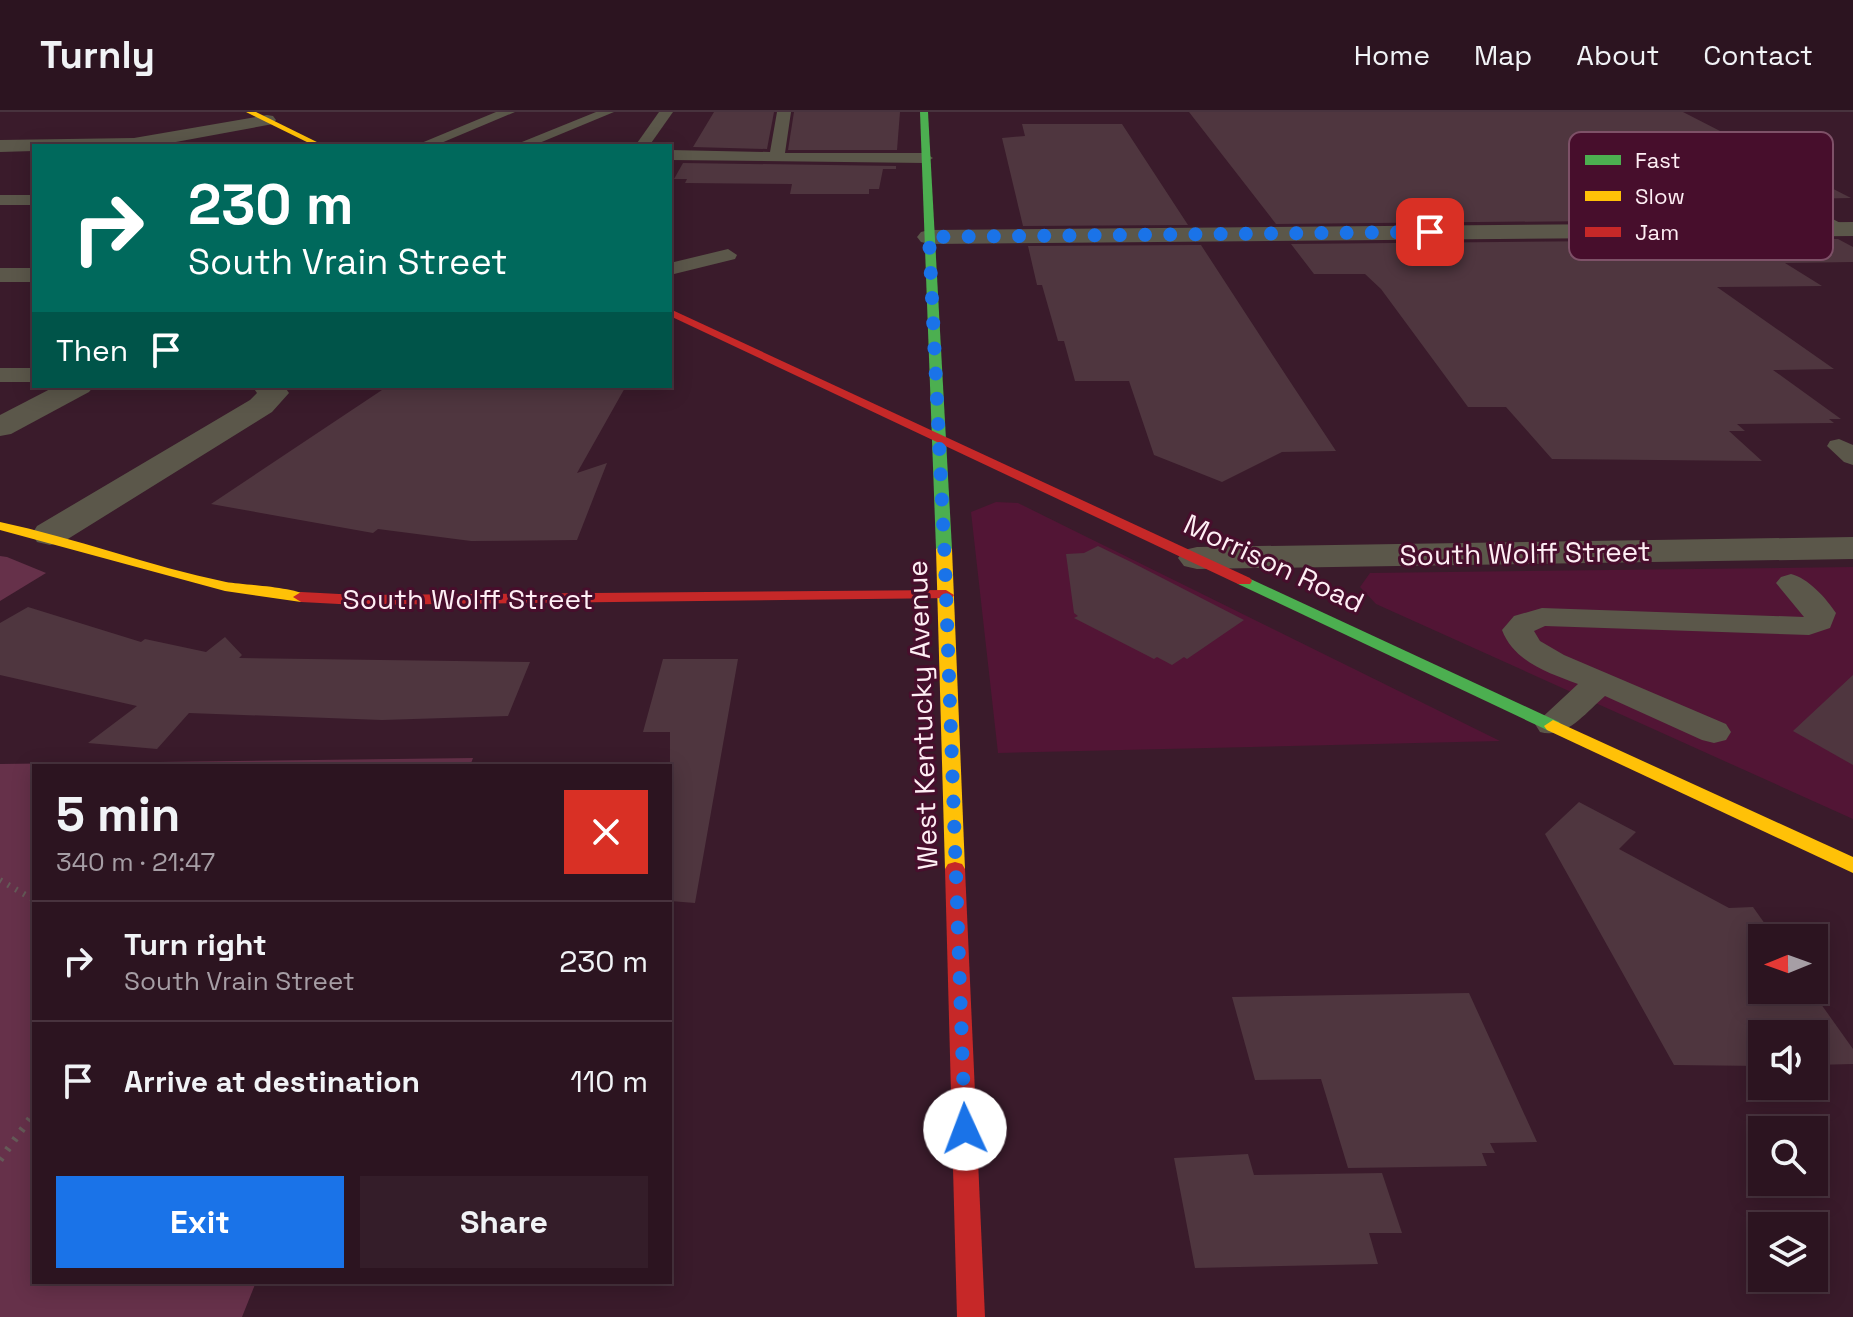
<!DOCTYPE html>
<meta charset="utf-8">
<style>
:root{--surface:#2c1420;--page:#341d29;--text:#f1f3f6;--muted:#a69ea5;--line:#48333e;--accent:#1a73e8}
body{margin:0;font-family:"Space Grotesk",sans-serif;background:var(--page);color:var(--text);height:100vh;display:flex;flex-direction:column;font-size:30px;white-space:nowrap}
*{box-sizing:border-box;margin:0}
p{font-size:26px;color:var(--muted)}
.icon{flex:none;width:44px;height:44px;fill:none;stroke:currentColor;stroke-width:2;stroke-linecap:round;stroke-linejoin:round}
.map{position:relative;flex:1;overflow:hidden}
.sheet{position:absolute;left:32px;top:652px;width:640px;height:520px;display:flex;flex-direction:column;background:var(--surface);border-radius:0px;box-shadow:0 4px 20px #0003,0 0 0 2px var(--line)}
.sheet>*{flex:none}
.hud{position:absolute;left:32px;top:32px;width:640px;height:244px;border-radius:0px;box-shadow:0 4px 20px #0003,0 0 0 2px var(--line);background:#00695c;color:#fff;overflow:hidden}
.needle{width:52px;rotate:269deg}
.buttons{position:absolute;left:1748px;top:812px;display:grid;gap:16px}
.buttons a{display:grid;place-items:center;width:80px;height:80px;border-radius:0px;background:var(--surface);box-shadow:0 4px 20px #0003,0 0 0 2px var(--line);font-size:40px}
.pin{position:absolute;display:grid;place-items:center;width:68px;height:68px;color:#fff;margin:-34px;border-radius:16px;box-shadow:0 4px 12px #0006}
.me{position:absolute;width:88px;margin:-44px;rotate:358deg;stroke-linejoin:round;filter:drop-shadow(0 0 6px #0008)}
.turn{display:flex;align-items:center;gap:28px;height:168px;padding:0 24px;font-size:36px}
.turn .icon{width:104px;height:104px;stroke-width:2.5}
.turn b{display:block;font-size:56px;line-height:68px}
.then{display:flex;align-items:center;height:76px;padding:0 24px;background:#0003;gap:16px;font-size:30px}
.round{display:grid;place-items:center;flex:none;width:84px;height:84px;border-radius:0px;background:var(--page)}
.headline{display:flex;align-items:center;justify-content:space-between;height:136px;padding:0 24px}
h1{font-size:48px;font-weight:700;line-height:60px}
.button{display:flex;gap:16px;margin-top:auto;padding:16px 24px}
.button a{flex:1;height:92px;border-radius:0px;background:var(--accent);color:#fff;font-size:32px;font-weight:700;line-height:92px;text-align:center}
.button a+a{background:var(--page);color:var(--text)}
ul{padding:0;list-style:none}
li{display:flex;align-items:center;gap:24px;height:120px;padding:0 24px;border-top:2px solid var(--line)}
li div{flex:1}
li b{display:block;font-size:30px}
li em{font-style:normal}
header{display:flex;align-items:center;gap:48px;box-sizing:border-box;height:112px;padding:0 40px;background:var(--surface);border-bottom:2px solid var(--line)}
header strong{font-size:38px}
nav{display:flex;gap:44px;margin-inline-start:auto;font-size:28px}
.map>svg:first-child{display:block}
</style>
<header>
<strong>Turnly</strong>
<nav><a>Home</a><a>Map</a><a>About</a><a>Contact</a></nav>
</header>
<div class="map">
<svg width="1853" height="1205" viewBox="0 0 1853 1205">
<rect width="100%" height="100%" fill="#3a1b2b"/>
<g fill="#521535">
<path d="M996,390L1018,391L1500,629L998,641L971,400Z"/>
<path d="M1853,455V707L1376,492L1360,475L1370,461Z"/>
</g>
<g fill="#66314a">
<path d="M0,444L7,445L46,461L0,489Z"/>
<path d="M473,646L470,654H34V1170H256L242,1205H0V652Z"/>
</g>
<g fill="#4f363f">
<path d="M714,0H774L767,37L693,35Z"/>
<path d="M794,0H900L897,38H788Z"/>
<path d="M1189,0H1683L1851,86L1802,87L1699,33L1693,35L1694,46L1802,107L1276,112Z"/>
<path d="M1022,12H1122L1188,113L1023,114L1002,26L1025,24Z"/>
<path d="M683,51L896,54V57H883L879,77H869V82H790L792,72L685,71L687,67H674Z"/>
<path d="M1838,127L1853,135V150L1785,151L1822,174L1717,175L1834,257L1773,258L1841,307H1829L1834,311L1737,312L1745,319H1729L1762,349L1552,347L1506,295H1468L1381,177L1365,162H1314L1291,132Z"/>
<path d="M1201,133L1287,265L1336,339L1282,340L1222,370L1154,343L1129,269H1075L1064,229H1058L1042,173H1037L1028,134Z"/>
<path d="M388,274H626L577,361L607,351L577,428L471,429L378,417L373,421L211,392Z"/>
<path d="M1098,434L1131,450L1244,508L1187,547L1184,545L1172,553L1157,545L1154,547L1074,506L1078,504L1074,501L1066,442L1084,441Z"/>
<path d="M28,495L141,530L145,527L206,540L225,525L242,543L239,546L530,550L508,604L382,608L189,601L157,637L88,631L137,594L0,563V511Z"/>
<path d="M663,547H738L695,791L670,789V620H643Z"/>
<path d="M1853,563V653L1793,619Z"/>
<path d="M1579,690L1636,720L1619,737L1729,796L1753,795L1775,826H1762V878H1811L1853,937V952L1814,953V922H1762V954L1674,953L1545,722Z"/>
<path d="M1469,881L1537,1030L1490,1031L1495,1041H1482L1487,1054L1348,1056L1321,967L1255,968L1232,885Z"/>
<path d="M1248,1042L1254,1063L1382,1061L1402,1121H1369L1378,1152L1195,1156L1174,1046Z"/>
</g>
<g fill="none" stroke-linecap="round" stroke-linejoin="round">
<path stroke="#655a58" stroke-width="6" stroke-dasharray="2 7" stroke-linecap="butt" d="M0,768L34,788"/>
<path stroke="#655a58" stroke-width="7" stroke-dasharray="3 9" stroke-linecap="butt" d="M0,1048L34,1001"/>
<g fill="#5b574a" fill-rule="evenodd">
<path d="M496,0H515L434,34H414Z"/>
<path d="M596,0H614L532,34H512Z"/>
<path d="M659,0H673L649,34H635Z"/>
<path d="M777,0H791L785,41H925L933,46L925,51L670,48V38L770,40Z"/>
<path d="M1700,36L1844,113L1847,117L1838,122L1832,121L1695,43V37Z"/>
<rect x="0" y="83" width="34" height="10"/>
<path d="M728,137L737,143L735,147L670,163V151Z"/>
<rect x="0" y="256" width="34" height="14"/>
<path d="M1839,327L1853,333V353L1844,350L1827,334L1830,329Z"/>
<path d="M1791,462C1808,466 1826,486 1836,501L1830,516L1809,523L1545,514L1534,519L1540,529L1564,543L1726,612L1731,620L1726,628L1714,631L1702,628L1605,584C1585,601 1567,627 1540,620L1535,612L1578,572C1549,561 1514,550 1502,518L1514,504L1542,496L1804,505L1776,471L1781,465Z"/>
</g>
<g fill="#5b574a" fill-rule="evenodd">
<path d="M267,3L273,4L276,8L273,12L154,34H34V39L0,40V28L134,26Z"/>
<path d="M1853,110V124L929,132L921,130L917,125L921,120L929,118Z"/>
<rect x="0" y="156" width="34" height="14"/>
<path d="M56,274H94L89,280L11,322L0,324V303Z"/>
<path d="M252,274H284L289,281L272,300L63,430L50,433L37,430L32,422L37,414L250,288L257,281Z"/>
<path d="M1853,425V447L1197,457L1184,454L1178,446L1184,438L1197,435Z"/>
</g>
<g fill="#4caf50" fill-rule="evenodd">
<path d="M920,0H928L952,437L944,442L936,437Z"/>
<path d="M1244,464L1559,610L1562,614L1553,620L1547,618L1238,472L1236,469L1238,466Z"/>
</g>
<g fill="#ffc107" fill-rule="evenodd">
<path d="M246,0H256L325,34H315Z"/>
<path d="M0,410C76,426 149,454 226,470C244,473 298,475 309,485L301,490L225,479L0,418Z"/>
<path d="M944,432L952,437L965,757L962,762H948L945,757L936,437Z"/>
<path d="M1553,608L1853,745V761L1547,618L1544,614Z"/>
</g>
<g fill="#c62828" fill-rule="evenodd">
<path d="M670,197L1250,466L1252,469L1250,472H1238L670,204Z"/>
<path d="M946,478L954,483L952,486L358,493L301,490L293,485L301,480L358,483Z"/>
<path d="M955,750L962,752L965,757L985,1205H957L945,757L948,752Z"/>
</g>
</g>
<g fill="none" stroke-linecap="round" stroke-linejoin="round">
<path stroke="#1a73e8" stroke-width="14" stroke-dasharray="0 25.2" d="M965,1017L945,452L929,125L1430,120"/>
</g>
<g text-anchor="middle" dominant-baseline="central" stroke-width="6" stroke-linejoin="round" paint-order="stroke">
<g font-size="28" fill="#feeef4" stroke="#470e2c">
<text transform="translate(1525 441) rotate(-1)">South Wolff Street</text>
<text transform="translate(1274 451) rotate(25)">Morrison Road</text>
<text x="468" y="487">South Wolff Street</text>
<text transform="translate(922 603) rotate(-92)">West Kentucky Avenue</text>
</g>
</g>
<rect x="1569" y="20" width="264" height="128" rx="12" fill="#470e2c" stroke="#7e5168" stroke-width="2"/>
<rect x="1585" y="43" width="36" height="10" fill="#4caf50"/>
<rect x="1585" y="79" width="36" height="10" fill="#ffc107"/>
<rect x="1585" y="115" width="36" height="10" fill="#c62828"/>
<g font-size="22" fill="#feeef4">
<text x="1635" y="56">Fast</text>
<text x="1635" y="92">Slow</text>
<text x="1635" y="128">Jam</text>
</g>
</svg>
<div class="buttons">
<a><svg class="needle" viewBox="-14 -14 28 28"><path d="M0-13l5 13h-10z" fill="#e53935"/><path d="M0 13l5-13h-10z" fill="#a69ea5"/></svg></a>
<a><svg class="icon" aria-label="sound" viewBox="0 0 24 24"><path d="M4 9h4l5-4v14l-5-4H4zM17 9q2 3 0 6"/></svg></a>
<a><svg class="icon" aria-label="search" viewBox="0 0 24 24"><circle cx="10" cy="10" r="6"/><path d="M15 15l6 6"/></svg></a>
<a><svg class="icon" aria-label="layers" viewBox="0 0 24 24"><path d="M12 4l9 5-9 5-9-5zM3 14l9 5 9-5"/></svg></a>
</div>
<div class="pin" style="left:1430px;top:120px;background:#d93025"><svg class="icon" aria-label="arrive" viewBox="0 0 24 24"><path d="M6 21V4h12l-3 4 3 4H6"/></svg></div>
<svg class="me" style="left:965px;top:1017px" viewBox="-20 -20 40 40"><circle r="19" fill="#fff"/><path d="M0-13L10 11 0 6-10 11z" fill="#1a73e8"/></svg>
<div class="hud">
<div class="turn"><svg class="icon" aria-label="right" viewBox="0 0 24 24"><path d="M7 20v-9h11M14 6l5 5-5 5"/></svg><div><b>230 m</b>South Vrain Street</div></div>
<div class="then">Then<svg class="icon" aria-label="arrive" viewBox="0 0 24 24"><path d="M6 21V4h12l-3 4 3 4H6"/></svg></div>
</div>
<section class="sheet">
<div class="headline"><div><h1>5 min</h1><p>340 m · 21:47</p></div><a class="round" style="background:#d93025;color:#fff"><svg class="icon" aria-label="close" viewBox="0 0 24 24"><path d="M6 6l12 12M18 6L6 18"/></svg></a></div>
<ul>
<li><svg class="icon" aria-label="right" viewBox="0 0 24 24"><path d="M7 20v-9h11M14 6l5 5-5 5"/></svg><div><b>Turn right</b><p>South Vrain Street</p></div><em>230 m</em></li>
<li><svg class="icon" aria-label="arrive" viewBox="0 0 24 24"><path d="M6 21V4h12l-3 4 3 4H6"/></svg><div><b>Arrive at destination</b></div><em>110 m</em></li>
</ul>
<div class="button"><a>Exit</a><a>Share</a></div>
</section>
</div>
